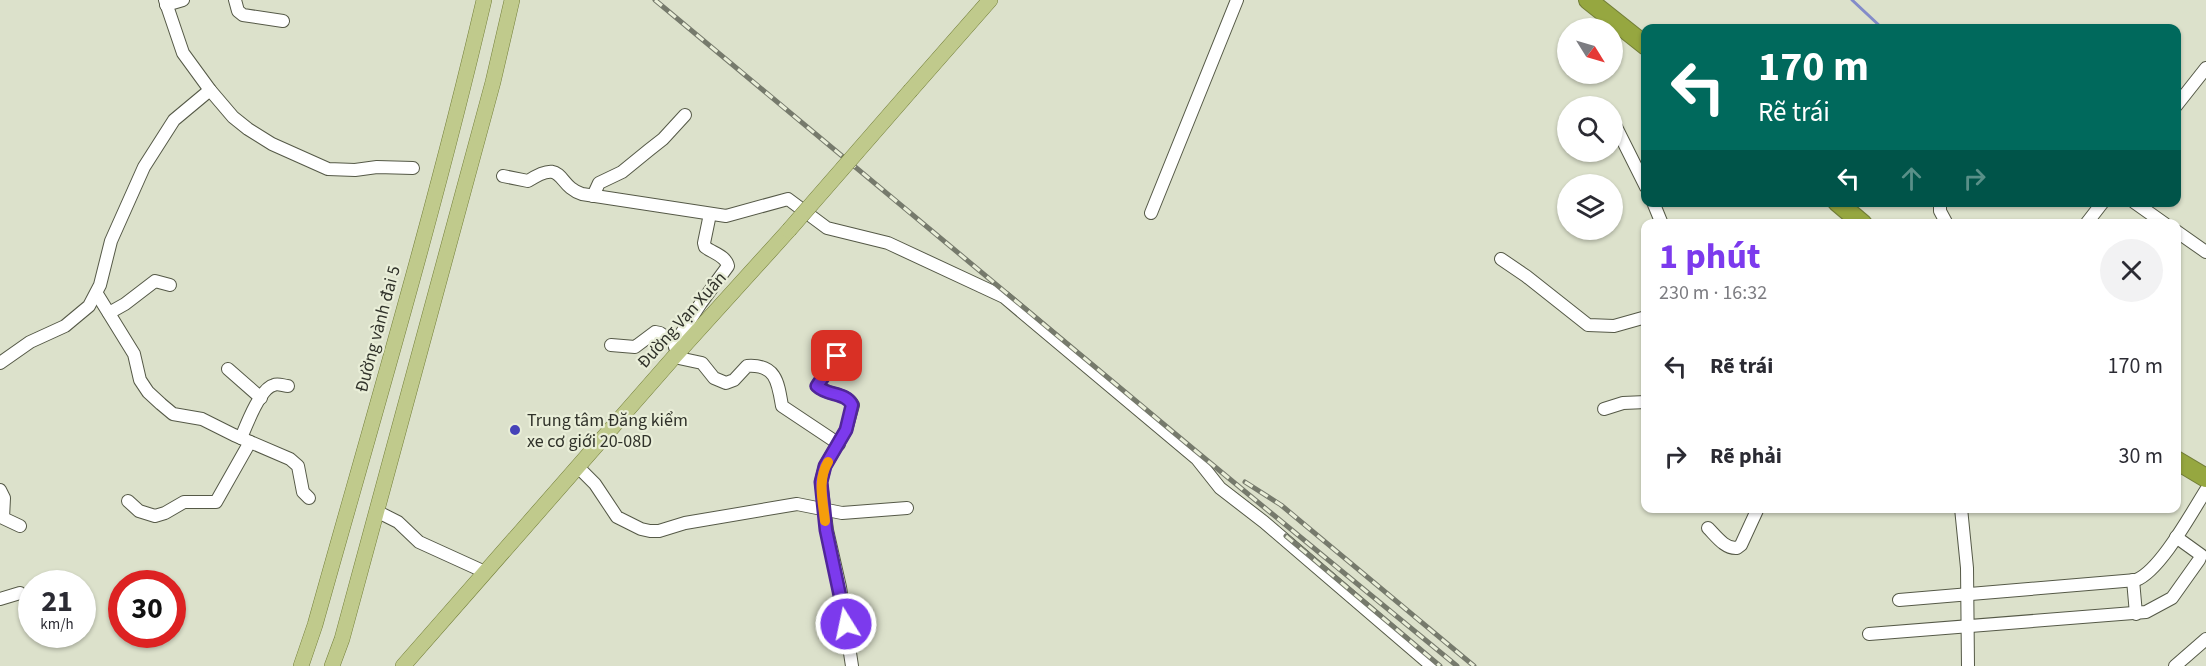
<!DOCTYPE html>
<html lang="vi">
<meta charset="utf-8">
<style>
:root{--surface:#fff;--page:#f2f2f3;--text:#2b2b33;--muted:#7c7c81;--accent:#7c3aed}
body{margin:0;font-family:"Source Sans 3",sans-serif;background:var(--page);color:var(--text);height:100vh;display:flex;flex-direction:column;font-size:22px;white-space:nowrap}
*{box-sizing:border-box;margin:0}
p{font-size:20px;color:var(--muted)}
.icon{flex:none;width:33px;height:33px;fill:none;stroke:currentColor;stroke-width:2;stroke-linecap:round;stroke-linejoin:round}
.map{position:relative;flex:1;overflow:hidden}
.details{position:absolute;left:1641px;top:219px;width:540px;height:294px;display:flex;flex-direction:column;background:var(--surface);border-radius:12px;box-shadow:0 2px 4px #0004}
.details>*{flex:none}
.top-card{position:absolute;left:1641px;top:24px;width:540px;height:183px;border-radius:12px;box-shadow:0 2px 4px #0004;background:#00695c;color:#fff;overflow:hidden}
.needle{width:39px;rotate:127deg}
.tools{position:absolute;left:1557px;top:18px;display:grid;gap:12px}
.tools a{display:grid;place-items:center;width:66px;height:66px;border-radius:50%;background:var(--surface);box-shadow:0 2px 4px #0004;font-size:30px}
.speed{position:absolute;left:18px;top:570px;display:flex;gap:12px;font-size:30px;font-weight:700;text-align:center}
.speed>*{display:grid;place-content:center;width:78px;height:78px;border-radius:50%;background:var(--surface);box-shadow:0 2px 4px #0004;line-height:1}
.speed small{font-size:15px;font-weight:400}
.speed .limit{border:9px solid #d22;background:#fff;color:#111}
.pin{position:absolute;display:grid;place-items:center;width:51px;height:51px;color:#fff;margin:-26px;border-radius:12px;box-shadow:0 3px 9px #0006}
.me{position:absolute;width:66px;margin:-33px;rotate:350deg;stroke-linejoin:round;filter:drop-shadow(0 0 4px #0008)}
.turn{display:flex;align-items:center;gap:21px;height:126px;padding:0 18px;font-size:27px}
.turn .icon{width:78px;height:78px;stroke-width:2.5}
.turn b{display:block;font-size:42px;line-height:51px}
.lanes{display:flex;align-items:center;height:57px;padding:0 18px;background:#0003;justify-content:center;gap:30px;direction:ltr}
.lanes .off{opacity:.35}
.round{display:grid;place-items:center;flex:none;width:63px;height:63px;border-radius:32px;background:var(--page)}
.head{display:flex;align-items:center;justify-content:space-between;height:102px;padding:0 18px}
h1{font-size:36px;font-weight:700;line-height:45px;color:var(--accent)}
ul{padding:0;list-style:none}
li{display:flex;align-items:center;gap:18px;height:90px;padding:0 18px}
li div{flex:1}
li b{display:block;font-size:22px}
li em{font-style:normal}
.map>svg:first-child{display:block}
</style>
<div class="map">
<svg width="2206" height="666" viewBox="0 0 2206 666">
<rect width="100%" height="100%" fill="#dce1cb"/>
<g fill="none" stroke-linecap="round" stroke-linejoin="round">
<path stroke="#838bc9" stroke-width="3" d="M1852,0L1882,28"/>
<defs>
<g id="minor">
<path d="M165,0L183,53L210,90L233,117L248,129L272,144L328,169L355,170L377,167L413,168"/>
<path d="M235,0L238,11L243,15L283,21"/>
<path d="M166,5L183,0"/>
<path d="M2176,106L2206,68"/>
<path d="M1616,127L1646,187"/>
<path d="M503,176L528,181C565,157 556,186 582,194L726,216L788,199L827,228L888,243L1004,297L1197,459L1220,488L1264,522L1432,666"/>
<path d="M593,196L599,183L622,172L649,150L663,139L685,115"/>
<path d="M1653,202L1662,224"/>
<path d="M1940,202V211L1947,224"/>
<path d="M2134,202L2165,224"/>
<path d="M1151,213L1237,0"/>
<path d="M2086,224L2103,202"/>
<path d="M2176,231L2206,252"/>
<path d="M1501,259L1526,276L1588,325L1614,326L1646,317"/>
<path d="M97,294L134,354L140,380L148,392L161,404L173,414L202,419L234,435L290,459L298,466L303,492L309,498"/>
<path d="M109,313L125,304L155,281L170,285"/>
<path d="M611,345L635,347L655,332L660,333L675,343"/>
<path d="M678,349L675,347L677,340L701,303L728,266C726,256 713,253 705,247L704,243L710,214"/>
<path d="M837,356L817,386C827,396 846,392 853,405L846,430L825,466L821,482L827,530L840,587L852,666"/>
<path d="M674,357L702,363L714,378L726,383L734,380L747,366C776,364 778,382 782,406L839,444"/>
<path d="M0,363L30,342L65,326L89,306L100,285L111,241L144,167L174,120L210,90"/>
<path d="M228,369L261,398"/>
<path d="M1604,409L1623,403L1646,402"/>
<path d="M241,438C246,426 260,388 274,385C278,383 284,386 288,386"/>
<path d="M578,467L595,484L617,517L641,529L650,531H659L685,523L797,504L842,513L907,508"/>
<path d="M0,490L4,498L3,518L20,526"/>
<path d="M128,501L139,511L155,516L165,513L184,502H216L250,442"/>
<path d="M1961,508L1967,568L1968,666"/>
<path d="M380,513L398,522L419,542L485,572"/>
<path d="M1708,528C1716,536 1725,549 1737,548L1741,545L1758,508"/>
<path d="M2133,580L2136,614"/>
<path d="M0,599L20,593"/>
<path d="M1899,600L2136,580C2160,571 2192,512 2206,490"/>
<path d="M1869,634L2146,612L2172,598L2199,560L2201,555L2176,537"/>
<path d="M2175,666L2206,639"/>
</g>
<g id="major">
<path d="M911,90L990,0"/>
<path d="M301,666L315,625C373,418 435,210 484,0"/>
<path d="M332,666L342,639L493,82L512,0"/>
<path d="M403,666L674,357L789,230"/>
</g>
<g id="highway">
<path d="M1588,0L1646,46"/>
<path d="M1837,202L1863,224"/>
<path d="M2176,460L2206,478"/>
</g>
</defs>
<use href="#minor" stroke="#555947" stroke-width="14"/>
<use href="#major" stroke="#727e38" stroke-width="16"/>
<use href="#highway" stroke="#727e38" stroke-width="20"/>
<use href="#minor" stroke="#fff" stroke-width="12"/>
<use href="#major" stroke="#c0ca8c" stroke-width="15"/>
<use href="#highway" stroke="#96a740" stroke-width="18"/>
<defs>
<g id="rail">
<path d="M655,0L1197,452L1457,666"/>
<path d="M1245,482L1281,505L1474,666"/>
<path d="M1286,536L1440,666"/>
</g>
</defs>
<use href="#rail" stroke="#767a6c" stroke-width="5"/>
<use href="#rail" stroke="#e9eed8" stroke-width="3" stroke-dasharray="9" stroke-linecap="butt"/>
<defs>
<path id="major-bridge" d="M789,230L911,90"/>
</defs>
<use href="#major-bridge" stroke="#727e38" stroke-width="16" stroke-linecap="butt"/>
<use href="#major-bridge" stroke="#c0ca8c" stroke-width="15"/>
</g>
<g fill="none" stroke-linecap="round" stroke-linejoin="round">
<defs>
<path id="route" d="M837,356L817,386C827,396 846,392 852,405L846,430L825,466L821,482L826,530L846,624"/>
</defs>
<use href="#route" stroke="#51269a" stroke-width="15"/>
<use href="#route" stroke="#7c3aed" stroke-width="10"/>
<path stroke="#f59e0b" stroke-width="10" d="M825,521C823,501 817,480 828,462"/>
</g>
<circle fill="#4542b8" stroke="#e9eed8" stroke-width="2" cx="515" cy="430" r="6"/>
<g text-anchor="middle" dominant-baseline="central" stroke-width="4.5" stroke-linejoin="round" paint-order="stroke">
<g font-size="18" fill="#30322a" stroke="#e9eed8">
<text transform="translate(682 320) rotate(-48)">Đường Vạn Xuân</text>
<text transform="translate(378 329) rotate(-75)">Đường vành đai 5</text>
</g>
<g font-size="18" fill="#30322a" stroke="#e9eed8" text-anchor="start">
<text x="527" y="420">Trung tâm Đăng kiểm<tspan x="527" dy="21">xe cơ giới 20-08D</tspan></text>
</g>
</g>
</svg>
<div class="tools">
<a><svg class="needle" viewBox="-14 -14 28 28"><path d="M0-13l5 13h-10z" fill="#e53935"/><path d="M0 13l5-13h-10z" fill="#7c7c81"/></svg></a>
<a><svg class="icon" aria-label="search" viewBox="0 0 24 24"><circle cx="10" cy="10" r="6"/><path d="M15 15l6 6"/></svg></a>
<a><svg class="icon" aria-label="layers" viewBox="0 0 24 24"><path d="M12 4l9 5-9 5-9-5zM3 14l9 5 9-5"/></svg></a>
</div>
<div class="speed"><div>21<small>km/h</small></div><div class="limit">30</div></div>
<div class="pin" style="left:837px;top:356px;background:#d93025"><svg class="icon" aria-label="arrive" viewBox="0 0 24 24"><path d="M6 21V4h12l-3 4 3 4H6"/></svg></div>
<svg class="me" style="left:846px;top:624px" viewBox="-20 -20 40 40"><circle r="17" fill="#7c3aed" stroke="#fff" stroke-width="3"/><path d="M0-11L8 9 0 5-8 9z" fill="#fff"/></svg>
<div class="top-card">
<div class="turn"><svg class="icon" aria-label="left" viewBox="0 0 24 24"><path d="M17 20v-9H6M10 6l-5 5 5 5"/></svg><div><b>170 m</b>Rẽ trái</div></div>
<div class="lanes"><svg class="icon" aria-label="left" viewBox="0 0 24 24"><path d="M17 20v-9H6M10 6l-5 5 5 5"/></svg><svg class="icon off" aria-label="ahead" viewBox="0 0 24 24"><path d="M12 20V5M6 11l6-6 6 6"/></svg><svg class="icon off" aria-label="right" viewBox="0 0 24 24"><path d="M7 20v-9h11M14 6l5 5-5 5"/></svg></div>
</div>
<section class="details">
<div class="head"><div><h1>1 phút</h1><p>230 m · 16:32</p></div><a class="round"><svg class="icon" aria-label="close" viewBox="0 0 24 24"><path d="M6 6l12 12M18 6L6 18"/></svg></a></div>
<ul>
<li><svg class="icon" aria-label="left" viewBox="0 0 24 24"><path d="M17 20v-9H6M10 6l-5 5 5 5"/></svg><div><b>Rẽ trái</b></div><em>170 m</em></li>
<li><svg class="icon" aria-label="right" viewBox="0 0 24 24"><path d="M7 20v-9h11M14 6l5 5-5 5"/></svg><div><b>Rẽ phải</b></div><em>30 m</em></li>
</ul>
</section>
</div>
